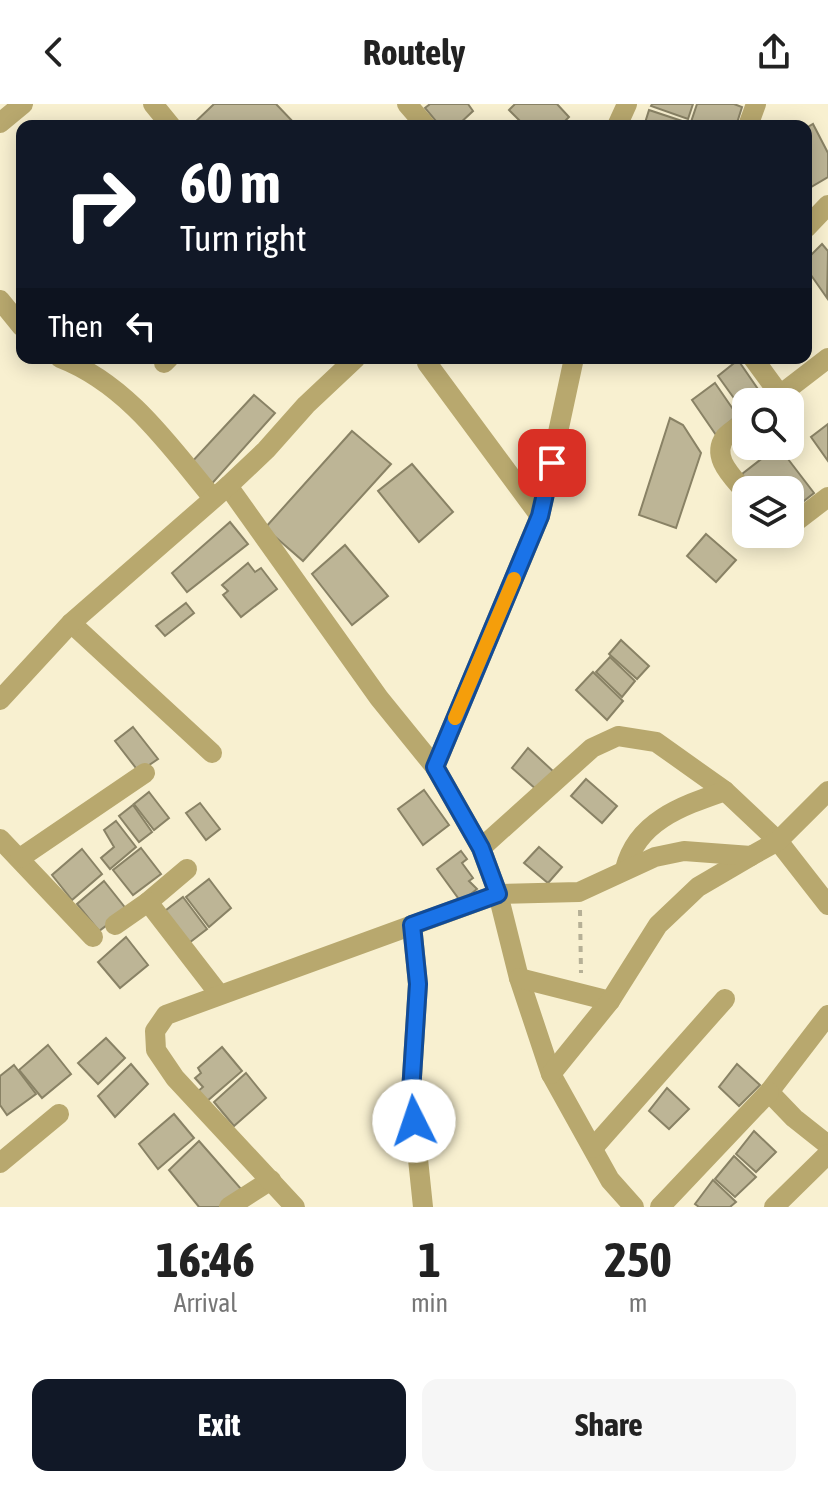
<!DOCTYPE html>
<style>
:root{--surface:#fff;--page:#f6f6f6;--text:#222;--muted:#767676;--accent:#111827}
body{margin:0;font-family:"Asap Condensed",sans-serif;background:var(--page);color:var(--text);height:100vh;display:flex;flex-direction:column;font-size:30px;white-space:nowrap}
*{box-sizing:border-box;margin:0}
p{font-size:26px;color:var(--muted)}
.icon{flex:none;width:44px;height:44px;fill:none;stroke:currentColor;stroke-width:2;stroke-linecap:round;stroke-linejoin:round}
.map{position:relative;height:1103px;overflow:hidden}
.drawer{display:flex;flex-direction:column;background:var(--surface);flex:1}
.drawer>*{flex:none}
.guide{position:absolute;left:16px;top:16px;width:796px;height:244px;border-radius:16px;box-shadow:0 4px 20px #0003;background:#111827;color:#fff;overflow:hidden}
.buttons{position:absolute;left:732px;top:284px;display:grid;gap:16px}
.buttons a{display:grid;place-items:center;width:72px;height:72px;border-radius:16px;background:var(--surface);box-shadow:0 4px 20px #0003;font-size:40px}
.pin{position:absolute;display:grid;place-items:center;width:68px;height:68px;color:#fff;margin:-34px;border-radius:16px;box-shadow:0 4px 12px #0006}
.me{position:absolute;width:88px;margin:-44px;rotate:356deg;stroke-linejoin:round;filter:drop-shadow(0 0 6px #0008)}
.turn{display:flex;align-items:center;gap:28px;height:168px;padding:0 32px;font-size:36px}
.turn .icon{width:104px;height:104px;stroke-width:2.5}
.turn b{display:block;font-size:56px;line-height:68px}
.then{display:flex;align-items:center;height:76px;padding:0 32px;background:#0003;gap:16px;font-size:30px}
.eta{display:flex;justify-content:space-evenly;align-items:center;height:136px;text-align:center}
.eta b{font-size:48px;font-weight:700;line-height:56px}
.action{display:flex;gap:16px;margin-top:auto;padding:16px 32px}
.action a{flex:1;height:92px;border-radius:16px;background:var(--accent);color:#fff;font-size:32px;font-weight:700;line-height:92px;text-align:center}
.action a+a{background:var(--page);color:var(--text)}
header{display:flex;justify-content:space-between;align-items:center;height:104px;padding:0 32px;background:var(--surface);font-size:36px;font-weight:700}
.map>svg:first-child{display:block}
</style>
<header><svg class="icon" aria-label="back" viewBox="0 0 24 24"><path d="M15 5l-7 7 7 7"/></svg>Routely<svg class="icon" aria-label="share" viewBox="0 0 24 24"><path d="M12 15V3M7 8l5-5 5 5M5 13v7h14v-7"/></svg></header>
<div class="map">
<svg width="828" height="1103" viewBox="0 0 828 1103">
<rect width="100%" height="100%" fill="#f8f0d0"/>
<g fill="#bdb596" stroke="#898265" stroke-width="2">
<path d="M214,0H276L297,22H191Z"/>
<path d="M430,0H468L473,7L457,22H440L425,4Z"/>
<path d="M515,0H557L569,13L560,22H525L509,6Z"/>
<path d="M652,0H693L688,15L651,2Z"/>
<path d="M697,0H734L742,3L736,22H695L690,21Z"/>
<path d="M649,6L688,19L687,22H644Z"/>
<path d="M813,20L828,49V73L806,86V24Z"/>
<path d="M822,140L828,147L827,194L806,164V156Z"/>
<path d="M738,256L762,291L751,298H746V301L741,304L718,272Z"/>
<path d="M715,279L737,311L716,331L692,296Z"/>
<path d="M254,291L275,309L208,384L189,361Z"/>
<path d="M670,314L683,321L701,349L676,424L639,411Z"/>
<path d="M828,320V357L811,333Z"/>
<path d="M352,327L391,360L303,457L265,424Z"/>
<path d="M778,342L814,389L790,408V386H752L742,370Z"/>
<path d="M412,360L453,408L419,438L378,387Z"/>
<path d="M230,418L248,440L187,488L172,469Z"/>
<path d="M706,430L736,456L716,478L687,452Z"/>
<path d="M345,441L388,492L352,521L312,470Z"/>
<path d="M248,459L255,468L261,464L277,485L241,513L223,491L228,487L222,481Z"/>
<path d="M186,499L194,509L165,532L156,522Z"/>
<path d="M621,536L649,562L637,575L609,550Z"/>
<path d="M610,553L635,577L622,593L596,568Z"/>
<path d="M593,568L623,597L607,616L576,586Z"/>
<path d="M133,623L158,655L139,668L115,637Z"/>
<path d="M528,644L554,668L537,686L512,664Z"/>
<path d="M586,675L617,702L602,719L571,692Z"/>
<path d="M424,686L449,721L423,741L398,705Z"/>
<path d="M149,688L169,714L154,726L134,700Z"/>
<path d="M200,699L220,725L206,736L186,709Z"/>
<path d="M133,701L152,728L139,738L119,712Z"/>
<path d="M116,717L136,743L110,765L101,754L114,743L104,726Z"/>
<path d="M539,743L562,763L548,779L524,759Z"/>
<path d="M141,744L161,770L133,791L113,766Z"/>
<path d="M82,745L102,770L72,796L52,771Z"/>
<path d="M461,747L467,755L462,759L473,774L469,777L477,785L461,798L437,765Z"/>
<path d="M209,775L231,804L209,823L186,793Z"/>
<path d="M104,777L127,806L99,827L77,800Z"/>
<path d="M183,793L207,825L185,842L161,810Z"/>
<path d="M126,833L148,861L120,884L98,858Z"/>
<path d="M106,934L125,954L98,980L78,959Z"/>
<path d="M48,941L71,970L42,994L19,966Z"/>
<path d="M222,943L242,967L206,998L197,988L203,983L195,974L201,969L198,964Z"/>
<path d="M131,960L148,980L115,1013L98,992Z"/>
<path d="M737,960L760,981L739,1002L719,983Z"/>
<path d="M14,961L36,990L7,1011L0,1001V972Z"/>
<path d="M246,969L266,994L234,1022L214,998Z"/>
<path d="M667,984L689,1005L669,1025L649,1007Z"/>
<path d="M174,1010L194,1034L158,1065L139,1040Z"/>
<path d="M754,1027L776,1048L756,1068L736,1050Z"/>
<path d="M199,1037L242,1086L220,1103H199L169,1066Z"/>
<path d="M734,1052L756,1073L735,1093L715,1075Z"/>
<path d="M713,1076L736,1098L730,1103H699L695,1100Z"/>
</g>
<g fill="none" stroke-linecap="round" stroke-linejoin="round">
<path stroke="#b6b096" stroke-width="4" stroke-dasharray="6 6" stroke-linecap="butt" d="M580,806L581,869"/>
<g stroke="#b8a86e" stroke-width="20">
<path d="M153,0L171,22"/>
<path d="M407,0L426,22"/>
<path d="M0,19L23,0"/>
<path d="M617,22L627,0"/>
<path d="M748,22L756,0"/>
<path d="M806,124L828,101"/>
<path d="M0,196L22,223"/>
<path d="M60,254C127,280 169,341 213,394"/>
<path d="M753,254L780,291L771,298"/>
<path d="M164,259L169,254"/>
<path d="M427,259L540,412"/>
<path d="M780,291L828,254"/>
<path d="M746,317C740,322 730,327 725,333C710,354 734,374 746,389"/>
<path d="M228,382L379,594L435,663L481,744L498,790L519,874L551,970L610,1076L634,1103"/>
<path d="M790,422L828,393"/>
<path d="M775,430H778"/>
<path d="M71,519L212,649"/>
<path d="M0,596L71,519L228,382L266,346L306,301L356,254"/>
<path d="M435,663L540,412L574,254"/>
<path d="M0,735L93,833"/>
<path d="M481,744L592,644L618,632L656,638L725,687L778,737L828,801"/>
<path d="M20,754L145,669"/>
<path d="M625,765C637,717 682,702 725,687"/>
<path d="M148,798L187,765"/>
<path d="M115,821L148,798L219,890"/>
<path d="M412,821L418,880L411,988L423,1103"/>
<path d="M519,874L610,897"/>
<path d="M828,911L769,988L794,1014L828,1041"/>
<path d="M551,970L610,897L658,821L698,783L751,752"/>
<path d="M593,1044L725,895"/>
<path d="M0,1059L59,1010"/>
<path d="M229,1103L271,1076"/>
<path d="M295,1103L175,974L156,946L155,927L166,911L498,790L579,788L655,753L684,747L751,752L778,737L828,687"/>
<path d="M660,1103L769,988"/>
<path d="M774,1103L828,1050"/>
</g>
</g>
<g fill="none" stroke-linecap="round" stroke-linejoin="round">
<defs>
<path id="route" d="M414,1017L411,988L418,880L412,821L498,790L481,744L435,663L540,412L552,359"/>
</defs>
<use href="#route" stroke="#114b97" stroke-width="20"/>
<use href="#route" stroke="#1a73e8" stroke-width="14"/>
<path stroke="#f59e0b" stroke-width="14" d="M455,614L514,475"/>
</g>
</svg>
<div class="buttons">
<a><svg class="icon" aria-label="search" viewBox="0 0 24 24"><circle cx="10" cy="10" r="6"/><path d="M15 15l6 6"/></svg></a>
<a><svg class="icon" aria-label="layers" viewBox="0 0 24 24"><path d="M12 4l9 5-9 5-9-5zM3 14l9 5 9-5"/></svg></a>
</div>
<div class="pin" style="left:552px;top:359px;background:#d93025"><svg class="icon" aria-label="arrive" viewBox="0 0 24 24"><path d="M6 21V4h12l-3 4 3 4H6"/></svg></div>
<svg class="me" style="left:414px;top:1017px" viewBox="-20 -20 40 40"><circle r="19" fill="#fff"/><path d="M0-13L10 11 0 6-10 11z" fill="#1a73e8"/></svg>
<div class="guide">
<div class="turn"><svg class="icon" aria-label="right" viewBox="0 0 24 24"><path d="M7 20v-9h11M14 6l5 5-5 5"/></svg><div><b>60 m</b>Turn right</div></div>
<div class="then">Then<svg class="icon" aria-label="left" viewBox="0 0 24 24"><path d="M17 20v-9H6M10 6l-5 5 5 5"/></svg></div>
</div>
</div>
<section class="drawer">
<div class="eta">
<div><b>16:46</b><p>Arrival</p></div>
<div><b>1</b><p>min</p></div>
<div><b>250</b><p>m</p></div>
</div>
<div class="action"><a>Exit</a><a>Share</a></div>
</section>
